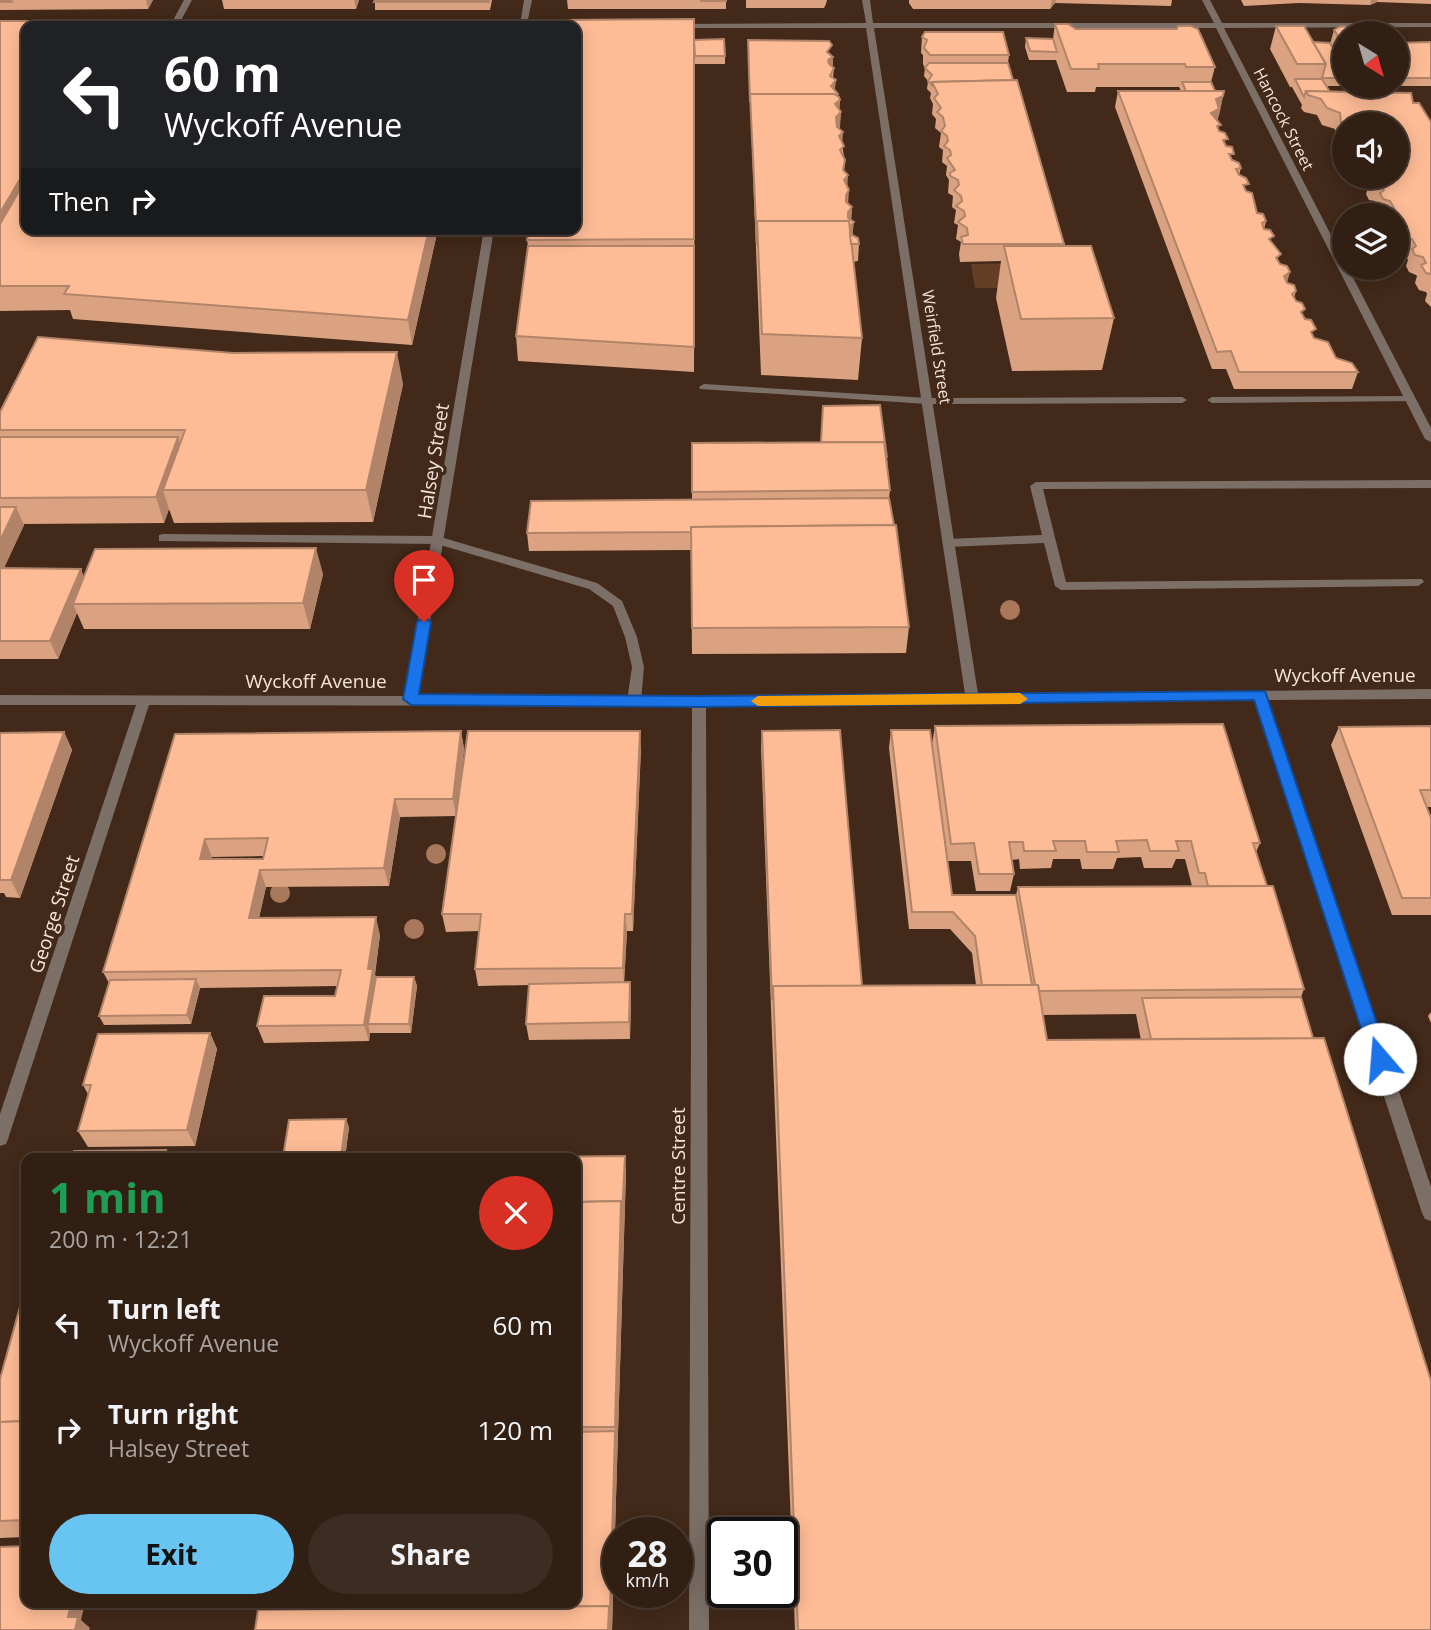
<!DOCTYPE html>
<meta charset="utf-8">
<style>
:root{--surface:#321f13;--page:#3d2c21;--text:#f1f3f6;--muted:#a8a2a0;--line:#4d3d33;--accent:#68c4f0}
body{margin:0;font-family:"Open Sans",sans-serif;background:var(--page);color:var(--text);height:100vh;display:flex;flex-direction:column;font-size:26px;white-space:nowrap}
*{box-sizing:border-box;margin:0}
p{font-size:23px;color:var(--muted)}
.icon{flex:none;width:38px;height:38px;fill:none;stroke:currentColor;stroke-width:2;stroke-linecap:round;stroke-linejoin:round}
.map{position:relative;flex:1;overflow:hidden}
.panel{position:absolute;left:21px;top:1153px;width:560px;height:455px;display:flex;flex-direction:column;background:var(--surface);border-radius:14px;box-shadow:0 4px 18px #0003,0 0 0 2px var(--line)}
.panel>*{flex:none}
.hud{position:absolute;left:21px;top:21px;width:560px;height:214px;border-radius:14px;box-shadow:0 4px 18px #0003,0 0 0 2px var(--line);background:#202124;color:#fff;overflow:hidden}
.needle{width:46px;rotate:143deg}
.tools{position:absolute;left:1332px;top:21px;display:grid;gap:14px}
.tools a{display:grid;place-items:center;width:77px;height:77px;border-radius:50%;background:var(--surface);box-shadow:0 4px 18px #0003,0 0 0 2px var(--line);font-size:35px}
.speed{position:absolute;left:602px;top:1517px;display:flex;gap:14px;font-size:35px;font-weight:700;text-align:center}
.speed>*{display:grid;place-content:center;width:91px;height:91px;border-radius:50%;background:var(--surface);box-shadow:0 4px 18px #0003,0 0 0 2px var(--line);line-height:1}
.speed small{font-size:18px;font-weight:400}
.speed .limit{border:4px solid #111;border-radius:10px;background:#fff;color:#111}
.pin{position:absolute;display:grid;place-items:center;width:60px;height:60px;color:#fff;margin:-72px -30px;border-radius:50% 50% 50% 0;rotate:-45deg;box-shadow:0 0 7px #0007}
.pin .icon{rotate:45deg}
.me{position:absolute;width:77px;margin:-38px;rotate:342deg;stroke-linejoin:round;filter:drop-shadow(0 0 5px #0008)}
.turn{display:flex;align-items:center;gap:24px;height:147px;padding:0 28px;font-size:32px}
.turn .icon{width:91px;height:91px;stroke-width:2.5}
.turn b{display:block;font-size:49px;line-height:60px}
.then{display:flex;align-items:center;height:66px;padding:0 28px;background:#0003;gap:14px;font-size:26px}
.round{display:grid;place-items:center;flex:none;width:74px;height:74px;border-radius:37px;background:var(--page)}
.summary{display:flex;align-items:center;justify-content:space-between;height:119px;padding:0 28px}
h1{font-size:42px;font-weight:700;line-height:52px;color:#1e9e55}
.button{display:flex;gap:14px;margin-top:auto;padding:14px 28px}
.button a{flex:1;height:80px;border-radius:42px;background:var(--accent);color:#111;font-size:28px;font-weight:700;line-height:80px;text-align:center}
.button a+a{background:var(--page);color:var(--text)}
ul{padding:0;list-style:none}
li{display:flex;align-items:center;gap:21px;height:105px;padding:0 28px}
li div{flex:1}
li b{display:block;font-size:26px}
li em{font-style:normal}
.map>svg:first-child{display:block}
</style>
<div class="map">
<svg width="1431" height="1630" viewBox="0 0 1431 1630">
<rect width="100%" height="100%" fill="#422919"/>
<path fill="#653e26" d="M1041,263L1048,288H975L971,264Z"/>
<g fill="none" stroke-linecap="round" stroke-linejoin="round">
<g fill="#7c6f67" fill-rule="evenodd">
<path d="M305,24H309L313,26H304Z"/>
<path d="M704,384L927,398L1182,397L1187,400L1182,403L927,404L700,389L699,387Z"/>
<path d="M1410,396L1414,397V401L1212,403L1207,400L1212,397Z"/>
<path d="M1431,480V488L1043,489L1066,582L1422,579L1424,582L1418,586L1061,590L1055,586L1044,543L948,547L942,543L948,539L1042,535L1030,486L1036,482Z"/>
<path d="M163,534L437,536L597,583L622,601L637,637L644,667L641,701L634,706L627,701L632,667L625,637L613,606L589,589L437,544L159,541V535Z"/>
</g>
<g fill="#7c6f67" fill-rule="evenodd">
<path d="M184,0H192L179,24H520L524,0H532L527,24H576L580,26L576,28V26H166L171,24Z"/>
<path d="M862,0H870L873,23H1214L1202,0H1210L1222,23H1431V27L1224,28L1344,260V268H1348L1431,428V442L1425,439L1216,28H874L978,694L1431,689V699L1268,700L1431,1187V1221L1425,1219L1422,1213L1255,700L706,706L709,1630H689L692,706L149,705L8,1139L6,1144L0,1146V1114L136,705H0V695L405,696L484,229H494L418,696L965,694L866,28H676L672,26L676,24L866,23Z"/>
</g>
</g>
<g fill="#a9785a">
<circle cx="1010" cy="610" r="10"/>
<circle cx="436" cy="854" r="10"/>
<circle cx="280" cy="893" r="10"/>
<circle cx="414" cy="929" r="10"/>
</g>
<g fill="#daa281" fill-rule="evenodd">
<path d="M0,0H153L148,9L0,10Z"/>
<path d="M222,0H359L356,9H224Z"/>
<path d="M375,0H492L490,10H375Z"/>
<path d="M567,0H726V9H568Z"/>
<path d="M746,0H827L826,4L824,8H746Z"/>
<path d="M909,0H1172L1171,6L1055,3L1050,9H913L909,3Z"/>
<path d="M1241,0H1431V4L1377,2L1370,5L1299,3L1244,6Z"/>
<path d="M0,21L26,26L438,229L412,345L73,319L70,310L0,311Z"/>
<path d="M1055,24L1215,67L1211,82L1215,91L1223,96L1217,120L1219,131L1232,160L1241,168L1239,175L1257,213L1266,221L1264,229L1272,243L1287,283L1296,291L1294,298L1313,337L1336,358L1358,372L1352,389H1234L1226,369H1212L1115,107L1118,91H1181L1179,87H1096L1095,92H1067L1056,60H1029L1025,47L1026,38L1053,39Z"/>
<path d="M1276,26L1313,42L1330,44L1334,30L1344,33V86H1396V43L1431,42V86H1327L1330,92L1413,103L1431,122V307L1425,301L1427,294L1426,292L1419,290L1415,283L1417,276L1416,275L1409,272L1406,266L1408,260L1406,257L1399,255L1396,249L1398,242L1396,240V215H1377L1375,210L1377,204L1375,201L1369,200L1366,194L1368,188L1367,186L1361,185L1357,179L1358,177H1396V124H1344V155L1341,150L1343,144L1342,142L1336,141L1335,129L1322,125L1317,115L1304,112L1301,108L1302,105L1292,87H1290L1270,49Z"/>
<path d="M922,37L1009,55L1008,63L1064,244V246L1114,318L1102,370L1012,371L996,298L1001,261L960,262L959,254L961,242L956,239L958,225L954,223L956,210L952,207L953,196L948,193L949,180L946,175L947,166L942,162L943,150L939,147L941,133L935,128L936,119L932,114L933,104L930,98L931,93L927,89L928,81L924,76L925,68L923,64V55L921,53Z"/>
<path d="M694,40L725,56V64H695L694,372L518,361L516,336L528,246L527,240Z"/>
<path d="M748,48L831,53L830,54L833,65L831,66L834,68L833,78L835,88L834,90L840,100L839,110L841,112L839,129L842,143L844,157L845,160L844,172L847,186L848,204L852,207L851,220L853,235L859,244L858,261L853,262L862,338L858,380L761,375Z"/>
<path d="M403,384L373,522L174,523L169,509L164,523L23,524L24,525L4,568L84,576L323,574L310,629H84L77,613L58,659H0V412Z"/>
<path d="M692,443L887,458L890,490L889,498L909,627L906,653L692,654L691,550L529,551L527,533L692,499Z"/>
<path d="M935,726L1260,843L1256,852L1267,886L1304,989L1301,997L1431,1630H795L761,748L762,731L862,986L976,985L972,953L950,929H909L889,748L891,730L952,895H1016L1018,887L1192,886L1185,859H1176L1172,868H1144L1141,857L1117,858L1113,869H1082L1080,859H1053L1051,868L1020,869L1019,859L1012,860L1014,874L1010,891H976L971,861H948L932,744ZM1136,1014L1141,1040H1047L1043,1015Z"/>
<path d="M1431,726V807H1427L1431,818V915H1392L1331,745L1339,727Z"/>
<path d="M461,731L464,749L459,796L641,748L633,931H627L624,982H630L631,999L630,1039L529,1040L526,1024L529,985L478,986L475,969L479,931L446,932L442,914L456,816L400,817L389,886L266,887L259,918L380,935L375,974L376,977H414L417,986L411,1033H370L369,1041L264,1043L257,1026L335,996L337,986L200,988L191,1024L104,1025L99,1016L109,983L103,972L175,734ZM264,856L263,859H211L212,857Z"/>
<path d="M64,732L72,750L20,898L6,897L4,893H0V733Z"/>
<path d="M1431,1012V1023L1428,1016Z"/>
<path d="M210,1033L217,1049L195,1146L88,1147L78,1131L88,1094L83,1085Z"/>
<path d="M349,1127L345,1158H283V1157Z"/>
<path d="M576,1158L626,1171L612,1630H255L576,1603Z"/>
<path d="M26,1303V1537L0,1538V1379Z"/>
</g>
<g fill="#b18469">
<path d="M146,0H153L148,9Z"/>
<path d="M354,0H359L356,9Z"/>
<path d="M1052,0H1056L1055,3L1050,9Z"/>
<path d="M1371,0H1378L1377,2L1370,5Z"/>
<path d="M833,57V65L828,69V60Z"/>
<path d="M836,80L835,88L831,94V86Z"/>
<path d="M838,94L837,102L840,100L839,114L841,112L840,128L835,134L834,107Z"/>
<path d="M1223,96L1220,112L1216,125L1211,113L1216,99Z"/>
<path d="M843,132L842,148L839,136Z"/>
<path d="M26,169V217L0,264V213Z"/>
<path d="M848,175L847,192L844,180Z"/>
<path d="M849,190L848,206L845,212L846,195Z"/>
<path d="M852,207L851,224L847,229L848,212Z"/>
<path d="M854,222L852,239L848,245L849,228Z"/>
<path d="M429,229H438L412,345L408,320Z"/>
<path d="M1290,272L1285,290L1284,276Z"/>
<path d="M397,352L403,384L373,522L366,490Z"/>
<path d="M178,437L186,462L163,490L169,509L164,523L156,497Z"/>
<path d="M16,507L24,525L0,576V541Z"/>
<path d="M316,548L323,574L310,629L303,603Z"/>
<path d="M81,569L88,587L73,604L77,613L58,659L50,641Z"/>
<path d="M461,731L464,749L456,816L453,799Z"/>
<path d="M640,731L641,748L633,931L632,914Z"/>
<path d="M64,732L72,750L20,898L11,880Z"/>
<path d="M395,799L400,817L389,886L384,868Z"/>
<path d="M205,839L212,857L206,877L200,859Z"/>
<path d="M260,870L266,887L255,935L249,918Z"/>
<path d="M625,914L627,931L624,985L623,968Z"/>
<path d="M376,917L380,935L375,974L378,986L368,1024L370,1033L369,1041L364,1025L368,969Z"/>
<path d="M414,977L417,986L411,1033L409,1024Z"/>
<path d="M196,979L200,988L191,1024L187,1015Z"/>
<path d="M630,982L631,999L630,1039L629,1022Z"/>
<path d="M210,1033L217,1049L195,1146L187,1130Z"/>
<path d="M346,1119L349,1127L345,1158H342Z"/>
<path d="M166,1150L170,1158H163Z"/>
<path d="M625,1156L626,1171L612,1630H608L615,1431L621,1201Z"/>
<path d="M71,1603H85L81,1620L90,1628L89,1630H75L68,1617Z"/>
</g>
<g fill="#fdbc96" stroke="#b18469" stroke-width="2" fill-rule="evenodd">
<path d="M0,0H11L12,2H0Z"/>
<path d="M375,0H489V2H374Z"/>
<rect x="701" y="0" width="25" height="1"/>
<path d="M694,19V239L527,240L529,229H576V26H557V20Z"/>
<path d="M0,21H114L110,26H26V169L0,213Z"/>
<path d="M1055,24H1068L1076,29H1177L1178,26H1191L1198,29L1215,67H1186L1185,64H1098L1099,69H1071Z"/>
<path d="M1276,26H1304L1326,64H1297Z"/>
<path d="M1341,26L1362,29L1365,33H1344V45L1334,30Z"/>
<path d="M925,32H1003L1009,55H930L924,48L927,40L922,37Z"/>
<path d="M1026,38L1053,39L1057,52L1030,51Z"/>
<path d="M724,39L725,56H695L694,40Z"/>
<path d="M748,40L829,41L832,45L827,52L833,57L828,60L829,64L834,68L830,76L836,80L831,86L838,94L837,96L834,94H750V102Z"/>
<path d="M1313,42L1330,43L1344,67V78H1322L1326,64Z"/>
<path d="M1431,42V78H1396V43Z"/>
<path d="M929,63H1008L1013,80L932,82V85L928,81L932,75L925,68Z"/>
<path d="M1295,79H1322L1330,92L1306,91L1304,97Z"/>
<path d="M1017,80L1064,244H963L961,237L968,235L967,228L958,222L965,216L964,211L956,206L962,201L961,196L954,190L959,185L958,180L950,176V173L955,170L947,158L951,155L950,150L944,146L948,141L947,136L941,131L945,126L943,117L937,112L941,108L934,98L938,94L932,82Z"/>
<path d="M1182,82H1211L1215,91H1186Z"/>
<path d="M1118,91H1224L1223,96L1216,99L1219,109L1211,113L1221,125L1217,126L1219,131L1225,133L1228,139L1223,140L1226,146L1232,147L1234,154H1229L1232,160L1239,163L1241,168L1236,169L1239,175L1246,178L1249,184L1243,185L1246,191L1252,193L1257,213L1263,214L1266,221L1262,223L1264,229L1270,230L1274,236L1269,239L1281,254L1276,258L1280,264L1287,266L1290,272L1284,276L1287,283L1294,285L1296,291L1292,294L1296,301L1302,303L1305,309L1301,312L1305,319L1311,320L1316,329L1311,332L1314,338L1328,342L1336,358L1352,363L1358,372H1239L1231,351L1217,352Z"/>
<path d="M1306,91L1411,93L1413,103H1419L1431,122V274L1426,273L1421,265L1426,263L1423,257L1415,255L1412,249L1416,246L1412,239L1405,237L1401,231L1406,229L1403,223L1396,221V215H1393L1392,214L1397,213L1390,201L1383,199L1380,193L1384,190L1381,185L1375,183L1371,177H1396V124H1341L1340,113L1327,108L1321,99L1308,95Z"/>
<path d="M750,94H834L839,97L840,100L835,104L841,112L836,117L837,127L843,132L839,136L844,146L840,150L845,160L843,170L848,175L844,180L849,190L846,195V202L852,207L848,212V218L854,222L849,228L850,234L849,221H757V245Z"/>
<path d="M26,179V229H429L408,320L64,294L69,286H0V224Z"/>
<path d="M757,221H849L862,338L762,334Z"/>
<path d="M850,234L858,238L859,244H851Z"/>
<path d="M528,246H694V347L516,336Z"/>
<path d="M1004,246H1091L1114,318L1021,319Z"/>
<path d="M38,337L233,353L397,352L366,490H163L185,430H0V412Z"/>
<path d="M880,405L887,458L884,442H821L823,406Z"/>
<path d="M0,437H178L156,497L0,498Z"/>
<path d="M884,442L890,490L692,492V443Z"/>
<path d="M889,498L894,525L691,527V532L527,533L531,501Z"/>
<path d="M0,507H16L0,541Z"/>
<path d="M896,525L909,627L692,628L691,527Z"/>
<path d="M316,548L303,603L73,604L95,549Z"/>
<path d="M0,568L81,569L50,641H0Z"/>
<path d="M1223,724L1260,843H1253L1267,886H1208L1205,873H1199L1191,841H1176L1179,851H1150L1147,840L1116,841L1119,852H1087L1085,841H1053L1056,851H1024L1023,842H1009L1014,874H979L974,843L951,844L935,726Z"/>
<path d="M1431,726V790H1420L1431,818V898H1402L1339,727Z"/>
<path d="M840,730L862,986H773L772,1000L762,731Z"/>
<path d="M891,730H930L952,895H1016L1032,985H982L975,936L953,912H912Z"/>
<path d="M461,731L453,799H395L384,868L260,870L249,918L376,917L368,969H373L364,1025L257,1026L264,996H335L341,970L103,972L175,734ZM268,838L263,859H200L205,839Z"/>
<path d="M468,731H640L632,914H625L623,968L475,969L481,914H442Z"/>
<path d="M64,732L11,880H0V733Z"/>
<path d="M1273,886L1304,989L1039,991L1038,985H1035L1018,887Z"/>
<path d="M376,977H414L409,1024H368Z"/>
<path d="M196,979L187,1015L99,1016L110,980Z"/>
<path d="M630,982L629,1022L526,1024L529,984Z"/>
<path d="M1038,985L1047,1040L1324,1038L1431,1381V1630H798L773,986Z"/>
<path d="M1301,997L1313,1038L1151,1039L1142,998Z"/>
<path d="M210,1033L187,1130L78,1131L91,1085H83L98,1034Z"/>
<path d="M346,1119L341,1157H283L289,1120Z"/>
<path d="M166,1150L163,1158H72L74,1151Z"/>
<path d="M625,1156L622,1214L621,1201L576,1202V1158H526V1157Z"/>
<path d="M621,1201L615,1427H576V1202Z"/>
<path d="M21,1303H26V1421L0,1422V1379Z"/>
<path d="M26,1421V1520L0,1521V1422Z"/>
<path d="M615,1431L610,1610L609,1606L262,1610L263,1603H576V1432Z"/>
<path d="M26,1546V1603H71L68,1617H78L75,1630H0V1547Z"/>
<path d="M609,1606L608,1630H255L258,1610Z"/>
</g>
<path fill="#1a73e8" stroke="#114b97" stroke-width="2" d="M424,617L431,622L419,694L699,696L1265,691L1389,1059L1386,1064L1380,1066L1374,1064L1371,1059L1254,700L699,707L411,705L403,699L417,622Z"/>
<path fill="#f59e0b" d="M1020,693L1028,699L1020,704L758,706L751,701L758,696Z"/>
<g text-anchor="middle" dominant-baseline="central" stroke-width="7" stroke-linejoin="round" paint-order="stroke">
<g font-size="16" fill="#f5e4da" stroke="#422919">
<text transform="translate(1284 119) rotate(63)">Hancock Street</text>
<text transform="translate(937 347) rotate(81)">Weirfield Street</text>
</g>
<g font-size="19" fill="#f5e4da" stroke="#422919">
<text transform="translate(433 461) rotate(-81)">Halsey Street</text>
<text x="1345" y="675">Wyckoff Avenue</text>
<text x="316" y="681">Wyckoff Avenue</text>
<text transform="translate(54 914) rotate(-72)">George Street</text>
<text transform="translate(678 1166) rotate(-90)">Centre Street</text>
</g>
</g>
</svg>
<div class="tools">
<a><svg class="needle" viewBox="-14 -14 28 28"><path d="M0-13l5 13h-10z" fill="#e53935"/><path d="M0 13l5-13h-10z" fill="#a8a2a0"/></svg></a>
<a><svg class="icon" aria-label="sound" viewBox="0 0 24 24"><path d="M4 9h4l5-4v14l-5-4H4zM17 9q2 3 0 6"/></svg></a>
<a><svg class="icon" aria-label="layers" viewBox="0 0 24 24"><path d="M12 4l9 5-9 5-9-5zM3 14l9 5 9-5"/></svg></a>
</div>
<div class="speed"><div>28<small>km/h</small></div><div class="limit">30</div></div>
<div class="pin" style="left:424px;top:622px;background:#d93025"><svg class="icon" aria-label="arrive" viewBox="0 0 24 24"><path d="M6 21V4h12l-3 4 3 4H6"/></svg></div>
<svg class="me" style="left:1380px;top:1059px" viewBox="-20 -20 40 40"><circle r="19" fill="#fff"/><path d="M0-13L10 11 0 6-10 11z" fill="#1a73e8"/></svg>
<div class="hud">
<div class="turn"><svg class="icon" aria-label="left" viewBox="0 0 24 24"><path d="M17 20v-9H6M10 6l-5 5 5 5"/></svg><div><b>60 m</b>Wyckoff Avenue</div></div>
<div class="then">Then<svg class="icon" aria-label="right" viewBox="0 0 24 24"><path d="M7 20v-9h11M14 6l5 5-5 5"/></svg></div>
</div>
<section class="panel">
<div class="summary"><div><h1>1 min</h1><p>200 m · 12:21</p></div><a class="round" style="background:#d93025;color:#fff"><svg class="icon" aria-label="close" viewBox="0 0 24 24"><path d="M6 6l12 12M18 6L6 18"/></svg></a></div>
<ul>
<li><svg class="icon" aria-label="left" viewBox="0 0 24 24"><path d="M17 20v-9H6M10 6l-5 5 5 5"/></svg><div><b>Turn left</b><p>Wyckoff Avenue</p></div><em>60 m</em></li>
<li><svg class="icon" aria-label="right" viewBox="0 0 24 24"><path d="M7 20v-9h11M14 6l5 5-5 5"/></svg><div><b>Turn right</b><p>Halsey Street</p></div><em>120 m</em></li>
</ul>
<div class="button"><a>Exit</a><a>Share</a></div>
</section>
</div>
